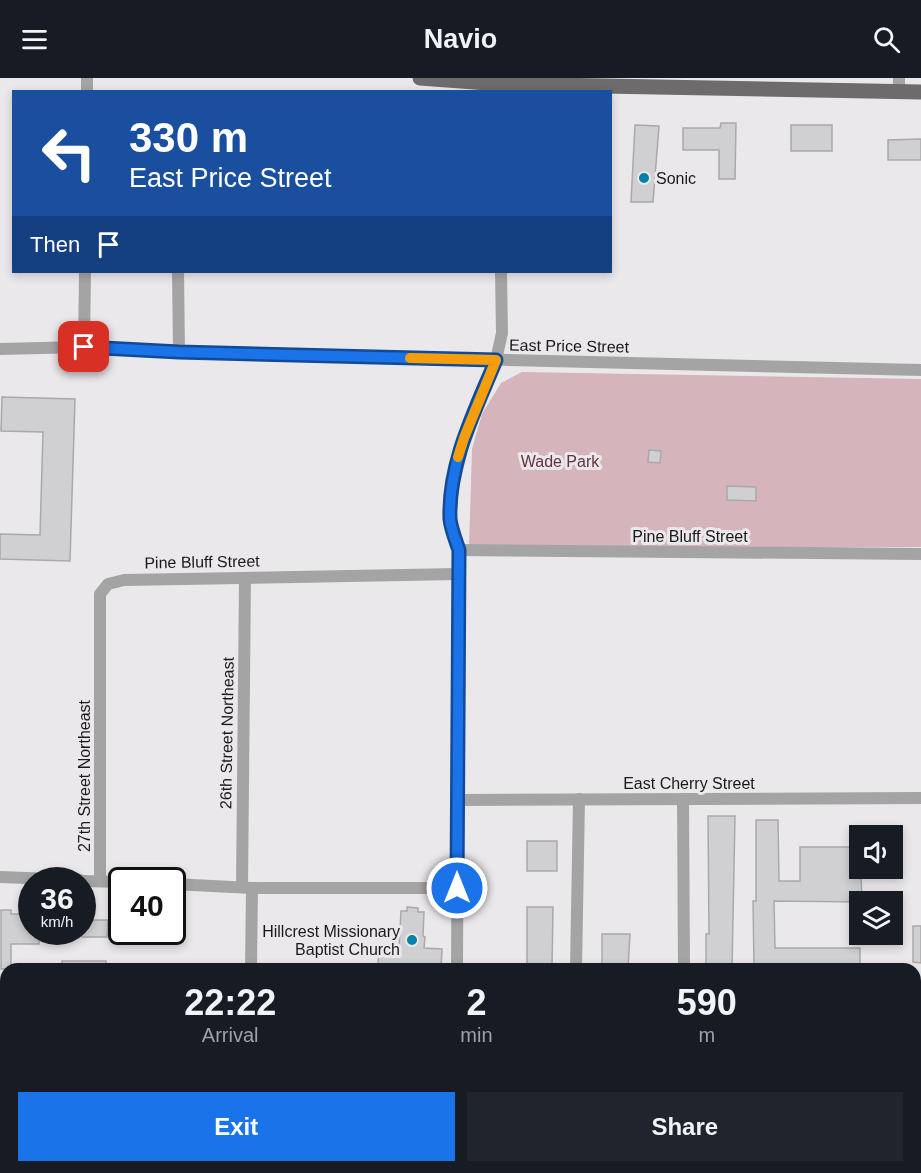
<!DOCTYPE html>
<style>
:root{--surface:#171b24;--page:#20242c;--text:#f1f3f6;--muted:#9ea1a6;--accent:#1a73e8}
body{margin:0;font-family:Arial,sans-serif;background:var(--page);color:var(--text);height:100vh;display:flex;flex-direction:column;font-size:22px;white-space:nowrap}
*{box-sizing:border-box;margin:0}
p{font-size:20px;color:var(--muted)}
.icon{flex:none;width:33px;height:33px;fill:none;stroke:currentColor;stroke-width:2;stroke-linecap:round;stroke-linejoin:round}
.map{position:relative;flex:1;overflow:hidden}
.panel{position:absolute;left:0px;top:885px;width:921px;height:210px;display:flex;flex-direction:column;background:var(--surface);border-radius:18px 18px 0 0;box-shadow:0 3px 9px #0003}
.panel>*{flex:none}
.banner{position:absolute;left:12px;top:12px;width:600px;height:183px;border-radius:0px;box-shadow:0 3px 9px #0003;background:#1a4fa0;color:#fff;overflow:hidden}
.tools{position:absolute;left:849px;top:747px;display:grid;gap:12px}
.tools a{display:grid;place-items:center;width:54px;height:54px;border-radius:0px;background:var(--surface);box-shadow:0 3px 9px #0003;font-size:30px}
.speed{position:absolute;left:18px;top:789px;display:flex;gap:12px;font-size:30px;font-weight:700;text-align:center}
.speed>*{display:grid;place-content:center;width:78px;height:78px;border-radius:50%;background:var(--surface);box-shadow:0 3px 9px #0003;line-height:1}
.speed small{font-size:15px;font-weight:400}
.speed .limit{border:3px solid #111;border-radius:9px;background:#fff;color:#111}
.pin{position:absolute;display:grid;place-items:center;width:51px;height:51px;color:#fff;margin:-26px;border-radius:12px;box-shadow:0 3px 9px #0006}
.me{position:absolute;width:66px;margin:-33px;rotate:0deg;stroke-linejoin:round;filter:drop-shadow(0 0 4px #0008)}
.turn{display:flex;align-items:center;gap:21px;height:126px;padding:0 18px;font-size:27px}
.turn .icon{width:78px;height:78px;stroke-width:2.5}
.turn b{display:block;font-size:42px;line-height:51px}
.then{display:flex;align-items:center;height:57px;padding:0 18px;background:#0003;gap:12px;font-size:22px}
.eta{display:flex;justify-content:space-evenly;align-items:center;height:102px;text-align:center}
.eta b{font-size:36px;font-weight:700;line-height:42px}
.primary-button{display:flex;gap:12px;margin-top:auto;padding:12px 18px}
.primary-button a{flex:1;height:69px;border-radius:0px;background:var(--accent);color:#fff;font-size:24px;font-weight:700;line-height:69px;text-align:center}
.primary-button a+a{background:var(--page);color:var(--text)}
header{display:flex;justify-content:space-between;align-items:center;height:78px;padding:0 18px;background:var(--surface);font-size:27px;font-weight:700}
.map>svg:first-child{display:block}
</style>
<header><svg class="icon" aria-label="menu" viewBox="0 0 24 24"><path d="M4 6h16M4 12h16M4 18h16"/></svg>Navio<svg class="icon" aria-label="search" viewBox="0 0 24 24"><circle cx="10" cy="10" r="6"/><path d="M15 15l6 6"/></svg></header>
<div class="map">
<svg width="921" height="1095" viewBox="0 0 921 1095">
<rect width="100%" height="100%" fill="#ebe8eb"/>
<path fill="#d5b4bc" d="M522,294L921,301V469H469L472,371L482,336L501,305Z"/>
<g fill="#d0cfd2" stroke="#aaa8ac" stroke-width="1.5">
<path d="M721,45H736L735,101H719V72H683V50H720Z"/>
<path d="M635,47L659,48L653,124H631Z"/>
<rect x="791" y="47" width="41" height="26"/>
<path d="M921,61V82H888V62Z"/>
<path d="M2,319L75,321L70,483L0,481V456L40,457L43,354L1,353Z"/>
<path d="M649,372L661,373L660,385L648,384Z"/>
<path d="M727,408L756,409V423L727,422Z"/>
<path d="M708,738H735L732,891H706V856H709Z"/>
<path d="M756,742H778L779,803H800V769H860L862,824L774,823L775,870H860V890L754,889L753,823H756Z"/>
<rect x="527" y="763" width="30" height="30"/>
<path d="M407,829L418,830V834H424L423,858L425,859L424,870L442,871L441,891L378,888L379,868L399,869L401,833H407Z"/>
<path d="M527,829H553L552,891H527Z"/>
<path d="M1,832H11V836H32V854H39V866H11V891H1Z"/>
<path d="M82,842H108L107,859H82Z"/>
<path d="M913,848H921V885L913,884Z"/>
<path d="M602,856H630L628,891H602Z"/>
<rect x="62" y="883" width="44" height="8"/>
</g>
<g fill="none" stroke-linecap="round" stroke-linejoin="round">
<g stroke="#a5a4a5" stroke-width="12">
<path d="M899,0V14"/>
<path d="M87,14V0"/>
<path d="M178,194L179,274"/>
<path d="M84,269L85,194"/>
<path d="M0,271L84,269L179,274L921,292"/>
<path d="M459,472L921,476"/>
<path d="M683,721L684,891"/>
<path d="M458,722L921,720"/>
<path d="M0,799L80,802"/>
<path d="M82,803L122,804"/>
<path d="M100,803V516L108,506L124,502L458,496"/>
<path d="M172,806L252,810H457"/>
<path d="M242,809L245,500"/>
<path d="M251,891L252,810"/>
<path d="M457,891L459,472L450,443L453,410L464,360L496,282L502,255L501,194"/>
<path d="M576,891L579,721"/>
<path d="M249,1095V1089"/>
<path d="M455,1095V1089"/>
</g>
<path stroke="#6d6b6c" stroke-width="15" d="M420,0L501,6L921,14"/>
</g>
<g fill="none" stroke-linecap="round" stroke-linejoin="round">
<defs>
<path id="route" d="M84,269L179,274L496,282C475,333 448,385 450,441C451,451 456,463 459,472L457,810"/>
</defs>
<use href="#route" stroke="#114b97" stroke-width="15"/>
<use href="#route" stroke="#1a73e8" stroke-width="10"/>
<path stroke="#f59e0b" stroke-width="10" d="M410,280L496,282L464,360L458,379"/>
</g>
<g fill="#0580a6" stroke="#ebe8eb" stroke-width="2">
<circle cx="644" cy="100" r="6"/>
<circle cx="412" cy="862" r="6"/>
</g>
<g text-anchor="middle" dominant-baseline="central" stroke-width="6" stroke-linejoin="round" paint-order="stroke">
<g font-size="16" fill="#1a191a" stroke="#ebe8eb" text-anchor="start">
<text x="656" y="100">Sonic</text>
<text x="400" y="853" text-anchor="end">Hillcrest Missionary<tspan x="400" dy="18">Baptist Church</tspan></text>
</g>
<g font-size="16" fill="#1a191a" stroke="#ebe8eb">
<text transform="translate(569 268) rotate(1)">East Price Street</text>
<text x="690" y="458">Pine Bluff Street</text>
<text transform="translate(202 484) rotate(-1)">Pine Bluff Street</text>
<text transform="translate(227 655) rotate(-89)">26th Street Northeast</text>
<text transform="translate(84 698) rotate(-90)">27th Street Northeast</text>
<text x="689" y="705">East Cherry Street</text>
</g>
<g font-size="16" fill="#653242" stroke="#ebe8eb">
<text x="560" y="383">Wade Park</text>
</g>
</g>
</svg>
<div class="tools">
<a><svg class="icon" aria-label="sound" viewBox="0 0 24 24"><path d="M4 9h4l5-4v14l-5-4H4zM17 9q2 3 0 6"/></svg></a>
<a><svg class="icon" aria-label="layers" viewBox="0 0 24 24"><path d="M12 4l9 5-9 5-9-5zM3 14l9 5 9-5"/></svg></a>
</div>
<div class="speed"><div>36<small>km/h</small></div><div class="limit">40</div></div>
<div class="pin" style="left:84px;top:269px;background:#d93025"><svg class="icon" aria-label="arrive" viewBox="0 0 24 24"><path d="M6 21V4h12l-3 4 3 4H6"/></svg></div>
<svg class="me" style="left:457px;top:810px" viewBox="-20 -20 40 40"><circle r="17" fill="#1a73e8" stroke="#fff" stroke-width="3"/><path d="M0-11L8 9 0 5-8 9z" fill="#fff"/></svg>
<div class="banner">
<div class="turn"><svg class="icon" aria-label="left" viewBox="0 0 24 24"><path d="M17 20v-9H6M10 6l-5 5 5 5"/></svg><div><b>330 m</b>East Price Street</div></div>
<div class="then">Then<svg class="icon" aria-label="arrive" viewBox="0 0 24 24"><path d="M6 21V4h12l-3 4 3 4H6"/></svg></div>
</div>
<section class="panel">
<div class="eta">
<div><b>22:22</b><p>Arrival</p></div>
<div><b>2</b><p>min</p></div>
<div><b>590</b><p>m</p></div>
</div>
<div class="primary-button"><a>Exit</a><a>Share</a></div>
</section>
</div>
